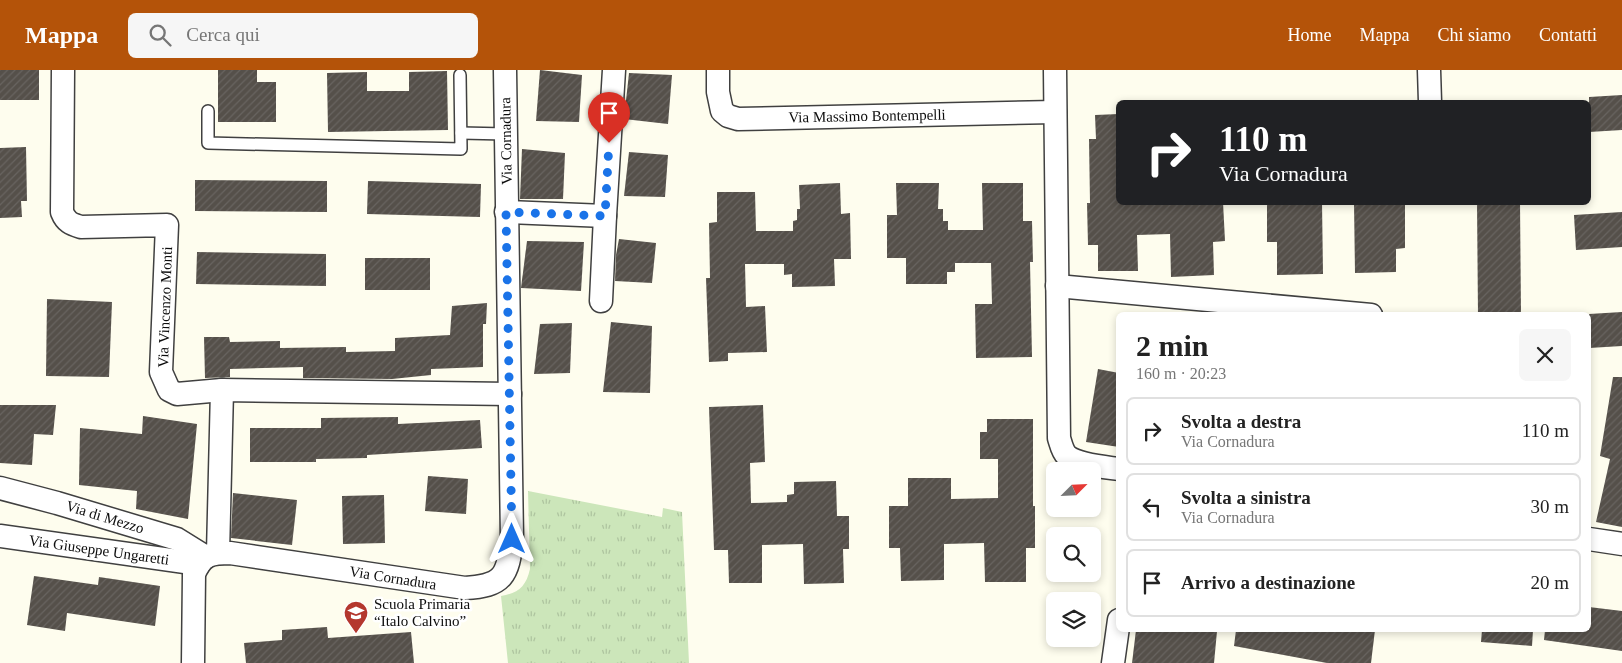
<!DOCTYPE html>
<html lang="it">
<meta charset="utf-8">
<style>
:root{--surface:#fff;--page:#f6f6f6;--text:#222;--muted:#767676;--line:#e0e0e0;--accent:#b45309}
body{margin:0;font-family:"Times New Roman",serif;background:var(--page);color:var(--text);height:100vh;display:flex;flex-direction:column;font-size:19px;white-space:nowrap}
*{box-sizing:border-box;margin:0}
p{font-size:16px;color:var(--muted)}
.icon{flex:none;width:28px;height:28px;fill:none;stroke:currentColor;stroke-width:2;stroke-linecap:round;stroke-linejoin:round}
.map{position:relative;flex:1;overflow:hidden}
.sheet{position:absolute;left:1116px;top:242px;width:475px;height:320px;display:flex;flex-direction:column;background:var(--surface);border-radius:8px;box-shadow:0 2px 8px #0003}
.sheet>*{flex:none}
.hud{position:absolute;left:1116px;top:30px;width:475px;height:105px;border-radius:8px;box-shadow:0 2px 8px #0003;background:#202124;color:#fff;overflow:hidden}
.needle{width:32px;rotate:66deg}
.tools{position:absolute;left:1046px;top:392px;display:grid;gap:10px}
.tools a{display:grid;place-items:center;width:55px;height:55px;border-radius:8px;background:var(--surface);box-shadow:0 2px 8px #0003;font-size:25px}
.pin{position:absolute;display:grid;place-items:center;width:42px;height:42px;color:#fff;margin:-51px -21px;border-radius:50% 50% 50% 0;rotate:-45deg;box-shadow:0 0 5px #0007}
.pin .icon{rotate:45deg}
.me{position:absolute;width:55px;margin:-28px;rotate:0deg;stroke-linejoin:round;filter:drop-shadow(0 0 4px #0008)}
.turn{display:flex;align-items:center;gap:18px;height:105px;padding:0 20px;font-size:22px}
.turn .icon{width:65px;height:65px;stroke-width:2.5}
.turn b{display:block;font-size:35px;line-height:42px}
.round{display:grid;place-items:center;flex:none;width:52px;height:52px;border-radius:8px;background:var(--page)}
.summary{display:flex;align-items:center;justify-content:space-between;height:85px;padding:0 20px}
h1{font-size:30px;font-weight:800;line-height:38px}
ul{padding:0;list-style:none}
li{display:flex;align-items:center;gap:15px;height:68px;margin:0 10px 8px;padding:0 10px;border:2px solid var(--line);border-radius:8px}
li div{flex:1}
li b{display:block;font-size:19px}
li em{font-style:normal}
header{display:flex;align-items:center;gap:30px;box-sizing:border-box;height:70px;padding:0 25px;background:var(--accent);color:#fff}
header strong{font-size:24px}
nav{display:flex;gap:28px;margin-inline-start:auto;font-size:18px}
.search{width:350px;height:45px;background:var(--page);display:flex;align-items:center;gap:12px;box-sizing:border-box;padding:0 18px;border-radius:8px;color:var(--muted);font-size:19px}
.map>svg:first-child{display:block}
</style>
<header>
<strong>Mappa</strong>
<div class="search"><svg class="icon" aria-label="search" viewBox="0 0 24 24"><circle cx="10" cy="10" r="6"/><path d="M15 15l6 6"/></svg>Cerca qui</div>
<nav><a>Home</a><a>Mappa</a><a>Chi siamo</a><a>Contatti</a></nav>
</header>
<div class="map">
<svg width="1622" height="593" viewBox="0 0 1622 593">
<defs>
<pattern id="park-tufts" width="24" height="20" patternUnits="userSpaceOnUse" patternTransform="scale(1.25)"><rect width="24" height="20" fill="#cce6ba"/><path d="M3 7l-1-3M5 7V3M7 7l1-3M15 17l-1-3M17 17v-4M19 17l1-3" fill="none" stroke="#aec49f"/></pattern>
<pattern id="building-hatch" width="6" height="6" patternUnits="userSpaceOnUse" patternTransform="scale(1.25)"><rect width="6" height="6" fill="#55504a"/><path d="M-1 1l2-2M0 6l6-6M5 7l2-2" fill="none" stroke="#686460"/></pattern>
</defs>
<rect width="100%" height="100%" fill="#fefdee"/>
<path fill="url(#park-tufts)" d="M528,421L662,447L663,438L682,442L689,593H508L501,526C518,523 526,517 530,499Z"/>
<g fill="url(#building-hatch)">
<rect x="0" y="0" width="39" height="30"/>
<path d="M218,0H257V12H276V52H218Z"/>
<path d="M540,0L582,5L579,52L536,51Z"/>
<path d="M447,1L448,60L328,62L327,3L367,2V21H409V2Z"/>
<path d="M629,3L672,5L668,54L624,49Z"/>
<path d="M1622,25V60L1589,62V27Z"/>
<path d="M1119,44V132H1223L1225,171L1213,172L1214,205L1171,207L1170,164L1137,165L1138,201H1098V175H1088L1087,133H1090L1089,69H1096L1095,45Z"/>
<path d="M26,77L27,131H21L22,147L0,148V78Z"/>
<path d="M522,79L565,83L563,129H520Z"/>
<path d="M629,82L668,85L665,127L624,126Z"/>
<path d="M195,110L327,111V142L195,141Z"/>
<path d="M368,111L481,114L480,147L367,144Z"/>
<path d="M840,113L841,144L850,143L851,189H834L835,216L792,217V204L784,205V194H745L746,237L765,236L767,282L728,283V291L709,292L706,208H710L709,153L717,152V122H755L756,161H793V151L797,150V139H800L799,115Z"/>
<path d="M896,113H939L938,139H943V151H948V160H983L982,113H1023V151H1032L1033,192H1030L1032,287L976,288L975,234H992L991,193H955V202H947V214H906V188H887V145H897Z"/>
<path d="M1267,132H1322L1323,204L1277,205V172H1267Z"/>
<path d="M1405,132V178L1396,179V202L1355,203L1354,133Z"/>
<path d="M1477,132H1520L1521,245H1478Z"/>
<path d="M1622,142V177L1576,180L1574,145Z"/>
<path d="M619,169L656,173L652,213L615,211L616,185Z"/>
<path d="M527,171L584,172L581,221L521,218Z"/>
<path d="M197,182L326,184V216L196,214Z"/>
<rect x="365" y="188" width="65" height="32"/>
<path d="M47,229L112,232L109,307L46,306Z"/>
<path d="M487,233L486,254H483V297L431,299V305L392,309L303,308V297L230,299V307L205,308L204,267H229L230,272L280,271V278L346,277V282L395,281V268L450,265L452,236Z"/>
<path d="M1622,242V276L1589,278V244Z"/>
<path d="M611,252L652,256L650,323L603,322Z"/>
<path d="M572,253L570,303L534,304L540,254Z"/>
<path d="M1098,299L1119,303V377L1086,372Z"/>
<path d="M1613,307H1622V457L1596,452L1610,389L1600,386Z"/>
<path d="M0,335H56L53,365L34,364L32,395L0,393Z"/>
<path d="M763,335L765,392L750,393L751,433L787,432V425L794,424V412L836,411L837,446H849V479H843L844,513L804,514L803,474L762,475V513H729L728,480H714L709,337Z"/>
<path d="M143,346L197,354L188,449L136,439L137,421L79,415L80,358L142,364Z"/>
<path d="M398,347V354L480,350L482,378L367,385V388L316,389V392H250V358H321V348Z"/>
<path d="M987,349H1033V436H1035V478H1026V512H985L984,473L944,474V510L901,511L900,478H889V436H908V408H951V429L998,428V389H980V362H987Z"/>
<path d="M428,406L468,409L466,444L425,441Z"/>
<path d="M233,423L297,430L292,475L231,468Z"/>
<path d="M384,425L385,473L343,474L342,426Z"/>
<path d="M34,506L98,515L99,507L160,516L155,556L67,543L65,561L27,555Z"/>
<path d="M1589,537L1622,541V581L1544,570L1545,560H1589Z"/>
<path d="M327,557L328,568L411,562L414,593H246L244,573L282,570V560Z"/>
<path d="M1136,560L1217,561L1214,593H1132Z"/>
<path d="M1236,560H1375L1371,593H1327L1234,576Z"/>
<path d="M1482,560H1533L1532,576L1481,572Z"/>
</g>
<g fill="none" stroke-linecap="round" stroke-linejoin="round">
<defs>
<g id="service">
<path d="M208,41V73L461,79L460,5"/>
<path d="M461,63L506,64"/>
</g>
<g id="minor">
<path d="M63,0L62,142C66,152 71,154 81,157L167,155L161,302L169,320L177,324L222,320L510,324"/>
<path d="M718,0V22L722,41L728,46L738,49L1055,42"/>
<path d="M1055,0L1059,368C1061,374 1062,381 1067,386C1078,395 1105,397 1119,399"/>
<path d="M1429,0L1430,32"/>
<path d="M506,142L605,146"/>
<path d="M1057,216L1371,245"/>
<path d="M601,231L605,146L614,0"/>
<path d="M0,418L57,433L177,469L206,487"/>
<path d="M0,466L199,494"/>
<path d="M1589,469L1622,474"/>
<path d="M218,483L222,320"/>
<path d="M193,593L194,504C202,485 210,483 230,483L465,518C503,516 508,506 512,469L505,0"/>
<path d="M1113,593L1119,550"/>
</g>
</defs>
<use href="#service" stroke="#404040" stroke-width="14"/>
<use href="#minor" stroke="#404040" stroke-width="25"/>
<use href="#service" stroke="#fff" stroke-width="11"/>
<use href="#minor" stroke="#fff" stroke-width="22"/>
</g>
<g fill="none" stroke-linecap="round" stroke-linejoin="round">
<path stroke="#1a73e8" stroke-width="9" stroke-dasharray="0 16.2" d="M512,469L506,142L605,146L609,73"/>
</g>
<defs>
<symbol id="school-pin" viewBox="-11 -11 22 30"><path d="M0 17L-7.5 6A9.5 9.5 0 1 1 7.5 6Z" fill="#b4372e" stroke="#fff"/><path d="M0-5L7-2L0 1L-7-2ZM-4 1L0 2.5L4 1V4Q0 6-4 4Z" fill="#fff"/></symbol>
</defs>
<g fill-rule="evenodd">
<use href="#school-pin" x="342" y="529" width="28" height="38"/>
</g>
<g text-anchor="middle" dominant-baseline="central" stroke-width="5" stroke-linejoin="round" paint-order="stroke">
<g font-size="15" fill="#0d0d0d" stroke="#fff">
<text transform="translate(867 46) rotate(-1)">Via Massimo Bontempelli</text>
<text transform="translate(506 71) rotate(-91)">Via Cornadura</text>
<text transform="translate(165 237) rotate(-88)">Via Vincenzo Monti</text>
<text transform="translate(105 447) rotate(17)">Via di Mezzo</text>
<text transform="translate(99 480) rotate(8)">Via Giuseppe Ungaretti</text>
<text transform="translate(393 508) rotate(9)">Via Cornadura</text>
</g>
<g font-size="15" fill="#0d0d0d" stroke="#fff" text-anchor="start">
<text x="374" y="534">Scuola Primaria<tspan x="374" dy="17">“Italo Calvino”</tspan></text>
</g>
</g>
</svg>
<div class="tools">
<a><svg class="needle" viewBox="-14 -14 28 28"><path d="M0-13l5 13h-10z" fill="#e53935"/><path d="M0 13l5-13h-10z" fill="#767676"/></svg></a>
<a><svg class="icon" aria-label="search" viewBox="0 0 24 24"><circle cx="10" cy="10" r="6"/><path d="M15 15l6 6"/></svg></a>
<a><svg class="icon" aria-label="layers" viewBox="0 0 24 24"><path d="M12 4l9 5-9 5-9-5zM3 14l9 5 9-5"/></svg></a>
</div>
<div class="pin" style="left:609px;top:73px;background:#d93025"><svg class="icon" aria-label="arrive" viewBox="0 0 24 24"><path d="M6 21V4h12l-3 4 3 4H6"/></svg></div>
<svg class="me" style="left:512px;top:469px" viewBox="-20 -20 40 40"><path d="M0-17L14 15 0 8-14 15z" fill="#1a73e8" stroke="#fff" stroke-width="4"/></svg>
<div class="hud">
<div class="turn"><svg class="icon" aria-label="right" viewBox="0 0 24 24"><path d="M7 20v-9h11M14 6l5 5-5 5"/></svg><div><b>110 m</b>Via Cornadura</div></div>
</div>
<section class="sheet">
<div class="summary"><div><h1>2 min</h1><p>160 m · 20:23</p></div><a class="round"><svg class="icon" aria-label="close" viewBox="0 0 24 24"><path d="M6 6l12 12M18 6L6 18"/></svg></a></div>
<ul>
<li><svg class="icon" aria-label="right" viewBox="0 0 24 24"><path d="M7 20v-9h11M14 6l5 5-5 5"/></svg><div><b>Svolta a destra</b><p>Via Cornadura</p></div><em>110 m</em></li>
<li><svg class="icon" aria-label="left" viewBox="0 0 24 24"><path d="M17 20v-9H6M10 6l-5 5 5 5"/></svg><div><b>Svolta a sinistra</b><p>Via Cornadura</p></div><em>30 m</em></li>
<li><svg class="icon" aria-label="arrive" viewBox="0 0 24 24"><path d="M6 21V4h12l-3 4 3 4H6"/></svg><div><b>Arrivo a destinazione</b></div><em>20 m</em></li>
</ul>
</section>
</div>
